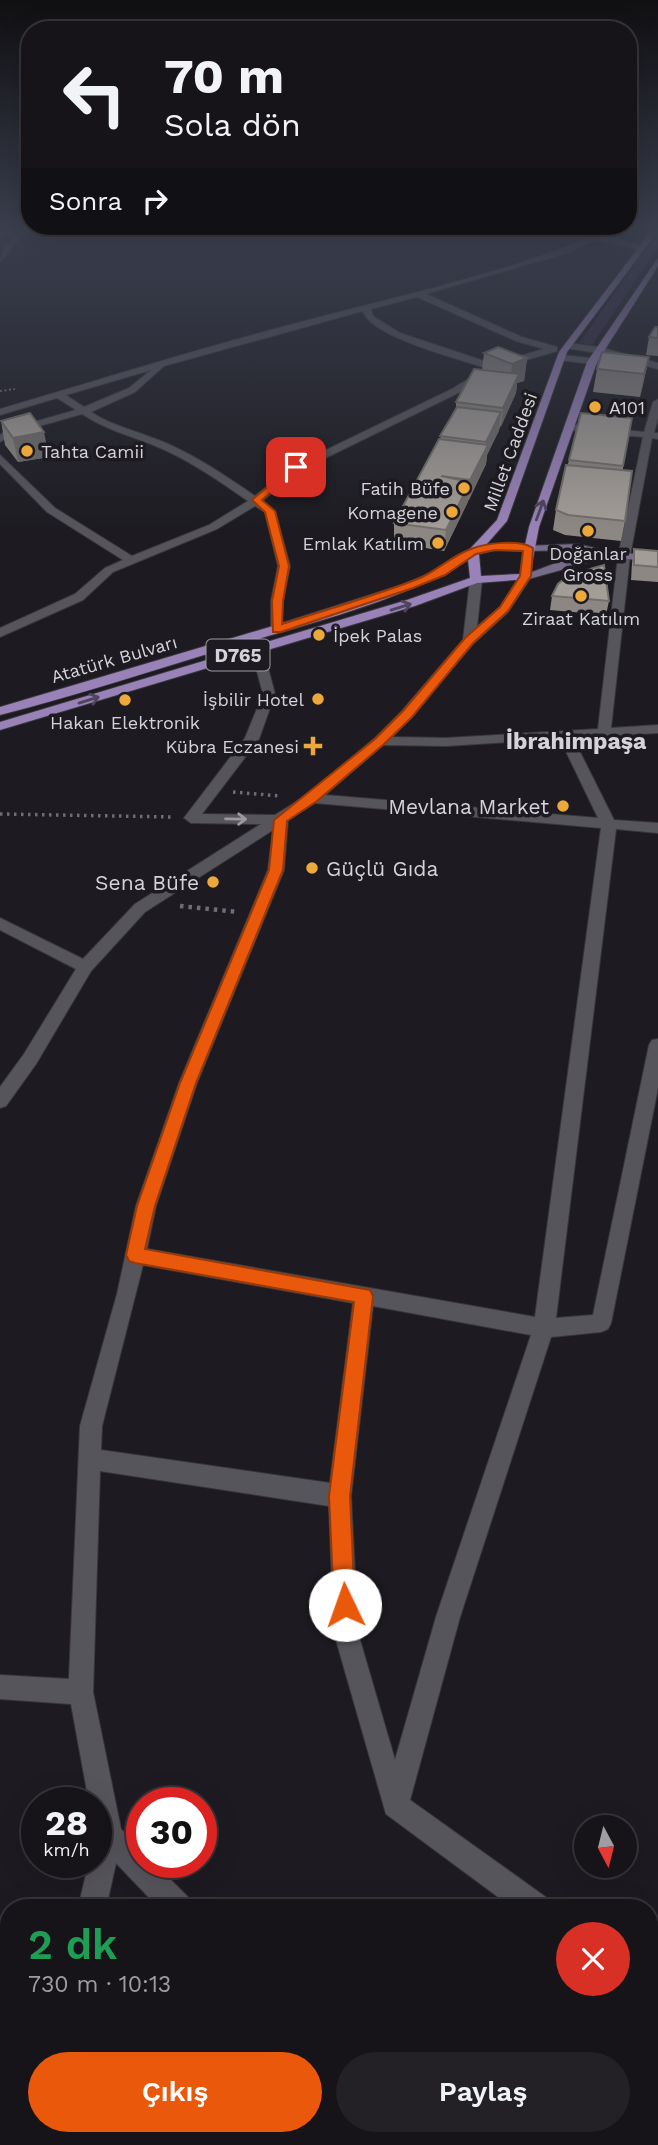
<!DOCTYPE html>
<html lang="tr">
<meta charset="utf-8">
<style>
:root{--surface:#161419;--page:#232126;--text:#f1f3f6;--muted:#9e9ea2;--line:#353338;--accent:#ea580c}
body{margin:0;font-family:"Work Sans",sans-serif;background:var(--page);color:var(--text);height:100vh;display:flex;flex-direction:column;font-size:26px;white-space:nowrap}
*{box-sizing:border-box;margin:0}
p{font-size:23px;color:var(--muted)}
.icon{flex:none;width:38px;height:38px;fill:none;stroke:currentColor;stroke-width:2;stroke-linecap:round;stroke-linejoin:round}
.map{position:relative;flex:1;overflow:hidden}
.side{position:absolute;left:0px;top:1899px;width:658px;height:247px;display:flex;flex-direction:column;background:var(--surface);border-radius:28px 28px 0 0;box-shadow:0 7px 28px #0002,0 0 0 2px var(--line)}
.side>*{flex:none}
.hud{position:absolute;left:21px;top:21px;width:616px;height:214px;border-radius:28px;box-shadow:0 7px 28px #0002,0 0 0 2px var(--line);background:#161419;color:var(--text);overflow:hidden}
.needle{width:46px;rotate:173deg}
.buttons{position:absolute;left:574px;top:1815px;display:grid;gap:14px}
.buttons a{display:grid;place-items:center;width:63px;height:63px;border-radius:50%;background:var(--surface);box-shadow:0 7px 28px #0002,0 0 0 2px var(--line);font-size:35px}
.speed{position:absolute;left:21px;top:1787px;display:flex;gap:14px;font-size:35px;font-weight:700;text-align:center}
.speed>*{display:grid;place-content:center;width:91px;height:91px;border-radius:50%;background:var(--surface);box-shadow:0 7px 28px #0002,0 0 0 2px var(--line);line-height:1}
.speed small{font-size:18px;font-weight:400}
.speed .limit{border:10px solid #d22;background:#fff;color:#111}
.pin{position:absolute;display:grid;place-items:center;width:60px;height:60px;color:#fff;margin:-30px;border-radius:14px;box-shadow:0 4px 10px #0006}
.me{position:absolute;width:77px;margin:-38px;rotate:357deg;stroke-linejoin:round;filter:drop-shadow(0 0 5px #0008)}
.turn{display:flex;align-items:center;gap:24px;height:147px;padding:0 28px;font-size:32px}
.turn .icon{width:91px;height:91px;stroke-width:2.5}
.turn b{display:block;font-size:49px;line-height:60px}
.then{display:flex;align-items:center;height:66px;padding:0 28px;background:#0003;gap:14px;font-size:26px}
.round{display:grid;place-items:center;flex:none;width:74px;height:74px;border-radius:37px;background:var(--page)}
.head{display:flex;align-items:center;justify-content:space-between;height:119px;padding:0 28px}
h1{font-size:42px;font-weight:600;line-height:52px;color:#1e9e55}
.action{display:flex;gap:14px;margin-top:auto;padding:14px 28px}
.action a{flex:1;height:80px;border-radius:42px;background:var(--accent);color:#fff;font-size:28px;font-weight:600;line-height:80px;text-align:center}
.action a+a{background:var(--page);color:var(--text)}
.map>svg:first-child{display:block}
</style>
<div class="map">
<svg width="658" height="2145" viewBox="0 0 658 2145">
<rect width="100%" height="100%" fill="#1d1b21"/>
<path fill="#342a42" d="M658,232V247L592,345L579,343Z"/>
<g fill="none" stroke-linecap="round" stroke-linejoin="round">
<defs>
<path id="lane" d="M29,230L12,246L0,263C0,250 10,242 19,234L0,235V231Z"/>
<g id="street">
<path d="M574,230C581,230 638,244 645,248L641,250L596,240L567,253L426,294L522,337L557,347V351L496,369L458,393L301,470L262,501L275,511L290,566L283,601L281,632L271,629V601L278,566L265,512L255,506L217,529L113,572L83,600L0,637V628L75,594L105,568L123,560L47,512L0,464V455L55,508L132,556L209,525L248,501C219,481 191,461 158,447C132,436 106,430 82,414L15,433L0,442V435L9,429L76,410L57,398L0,415V409C99,380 197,349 297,323C391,298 499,275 589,238ZM417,297L516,341L544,349L493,364L400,333L373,316L371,309ZM363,311C370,337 460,359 486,368L452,389L293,466L255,496C226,476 198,457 166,443C141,432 114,427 91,412L135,392L164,366ZM151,370L129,388L84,407L66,395Z"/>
<path d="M568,343L599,347L658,363V369L598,353L565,348V344Z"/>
<path d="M561,355L610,360L615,363L610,366L558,360L557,358Z"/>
<path d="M658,399V418L654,433H658V439L652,438L630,556L611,728L658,725V733L573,738L614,820L658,823V833L616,829L556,1318L593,1315L649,1045L652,1040L658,1039V1088L611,1323L608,1329L601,1332L551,1337L460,1617L410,1800L547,1898L551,1908H513L386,1814L334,1633L329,1506L100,1471L93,1692L121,1829L142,1850V1862H153L189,1898L193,1908H159L116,1863L106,1908H78L89,1862H96V1802H89L71,1704L0,1699V1675L69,1679L80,1426L117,1294L136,1206L179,1083L268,870L273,830L145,912L91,971L36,1064L6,1106L0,1108V1087L24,1054L76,969L0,930V918L83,959L135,904L261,824L191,823L184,818L245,738L263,694L251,649L253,646L257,645L263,649L275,694L259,739L202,814L275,815L307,795L375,738L402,711L463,640L470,580L476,577L482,580L477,627L500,607L521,575L531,577L508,612L473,644L392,737L446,738L598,729L618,556L643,437L569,430L564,427L569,424L644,432L653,402ZM560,739L598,818L325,795L383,745L446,746ZM315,803L601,828L535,1317L147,1249L156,1206L197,1083L284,870L288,820ZM143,1265L353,1303L330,1483L101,1450L102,1426ZM373,1306L531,1335L436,1617L395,1760L358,1633L351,1496Z"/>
<path d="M649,1959L658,1963V1992L649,1989Z"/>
<path d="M49,2137H79L78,2145H48Z"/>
<path d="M370,2137H404L407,2145H373Z"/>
</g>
<path id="secondary" d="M577,544L613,552L658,556V562L608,557L525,580L519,577L556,563L597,555L577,550L528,551L522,548L524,546Z"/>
<path id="primary" d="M652,230L658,231L567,352L507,521L485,546L525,545L529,527L587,362L658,258V266L597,362L539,527L529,579L477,583L415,606L0,730V722L407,600L470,578L468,560C404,600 308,624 234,646C156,669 79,695 0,715V707L273,626L405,584L437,570L469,550L497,520L559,352ZM495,550L524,551L520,574L481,576L479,554Z"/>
</defs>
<use href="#lane" stroke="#39373b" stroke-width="3"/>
<use href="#street" stroke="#39373b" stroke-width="2"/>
<use href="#secondary" stroke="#39373b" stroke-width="2"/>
<use href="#primary" stroke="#39373b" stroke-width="2"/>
<path stroke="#6f6d73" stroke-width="2" stroke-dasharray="2 2.5" stroke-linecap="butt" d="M0,391L15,389"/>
<g stroke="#6f6d73" stroke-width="3.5" stroke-dasharray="2.5 4.5" stroke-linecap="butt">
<path d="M233,792L280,796"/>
<path d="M0,814L172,817"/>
</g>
<path stroke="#6f6d73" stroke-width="4.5" stroke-dasharray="3.5 5" stroke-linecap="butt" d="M180,906L238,912"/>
<use href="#lane" fill="#57555c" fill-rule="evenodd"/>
<use href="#street" fill="#57555c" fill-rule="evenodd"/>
<use href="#secondary" fill="#776c89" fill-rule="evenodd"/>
<use href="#primary" fill="#9882b7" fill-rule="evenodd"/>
</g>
<g fill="#8c8782">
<path d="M658,327V356L646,355L649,337Z"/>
<path d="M484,353L527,358L524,381L517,383L516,393L487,455L486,464L444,551L394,543V523L456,409V402L482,370Z"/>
<path d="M649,357L644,380L640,397L593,392L597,369Z"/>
<path d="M1,421L49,457L18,462L5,445Z"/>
<path d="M569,460L623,466V470L625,521L621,541L565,535L553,530L556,510Z"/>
<path d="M634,549L658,551V582L631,580L632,563Z"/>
<path d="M552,596L609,601L606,615L550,610Z"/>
</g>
<g fill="#726e6a">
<path d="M649,357L644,380L640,397L644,374Z"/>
<path d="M527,358L524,381L517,383L516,393L501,427L503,408L510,387L512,364Z"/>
<path d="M501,412L499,431L487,455L486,464L469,500L470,480L485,451L486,442Z"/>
<path d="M44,432L49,457L18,462L13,438Z"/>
<path d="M470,482L468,502L444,551L446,530Z"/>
</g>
<g fill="#a39d97" stroke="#726e6a" stroke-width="2">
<path d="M655,327H658V338L649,337Z"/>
<path d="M498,347L527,358L512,364L484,353Z"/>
<path d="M602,352L649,357L644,374L597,369Z"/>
<path d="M474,369L519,374L503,408L456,402Z"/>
<path d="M457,407L501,412L486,442L440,436Z"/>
<path d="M30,413L44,432L13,438L1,421Z"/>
<path d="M581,413L632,418L623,466L569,460Z"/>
<path d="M439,439L488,445L470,480L441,476L470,482L446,530L394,523Z"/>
<path d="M566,465L632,471L625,521L568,515L556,510Z"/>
<path d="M634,549L658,551V567L634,565Z"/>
<path d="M604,565L609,601L552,596L558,584L569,575Z"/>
</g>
<defs><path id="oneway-shaft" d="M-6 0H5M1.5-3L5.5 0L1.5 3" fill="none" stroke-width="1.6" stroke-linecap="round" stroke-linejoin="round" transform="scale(1.75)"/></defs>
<g stroke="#4e445d">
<use href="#oneway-shaft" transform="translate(540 510) rotate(-70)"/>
<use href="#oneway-shaft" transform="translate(401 607) rotate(-17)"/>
<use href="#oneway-shaft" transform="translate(89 700) rotate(-17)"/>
</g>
<use stroke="#9c9aa0" href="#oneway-shaft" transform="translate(236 819) rotate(1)"/>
<linearGradient id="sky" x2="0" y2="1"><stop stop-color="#100f12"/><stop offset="0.43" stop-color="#3a3f4e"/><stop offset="1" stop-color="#3a3f4e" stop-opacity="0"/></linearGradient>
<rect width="658" height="530" fill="url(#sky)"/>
<path fill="#ea580c" stroke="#983908" stroke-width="2" d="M293,465L301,467L262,500L275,511L289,566L283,601L282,624C328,609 375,596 420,578C438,570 453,555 471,549C486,543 520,539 533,548L531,576L508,611L473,643L412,717L384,744L317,801L287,821L283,870L196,1083L155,1206L145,1249L370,1290L373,1296L350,1496L355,1605L352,1613L345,1616L337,1613L334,1605L329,1496L354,1302L135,1263L129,1261L126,1255L137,1206L180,1083L269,870L274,820L375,739L403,711L465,638L500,607L520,576L523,551L495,550L476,554L445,575L413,588L281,632H273L272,601L279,566L265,512L252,500Z"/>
<g fill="#eda83b" stroke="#1d1b21" stroke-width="2.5">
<circle cx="595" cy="407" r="7"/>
<circle cx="27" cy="451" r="7"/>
<circle cx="464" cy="488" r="7"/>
<circle cx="452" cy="512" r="7"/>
<circle cx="588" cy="531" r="7"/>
<circle cx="438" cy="543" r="7"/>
<circle cx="581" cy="596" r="7"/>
<circle cx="319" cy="635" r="7"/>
<circle cx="318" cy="699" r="7"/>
<circle cx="125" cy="700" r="7"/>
<path d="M309.5 735.5h7v7h7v7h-7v7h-7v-7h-7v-7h7z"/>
<circle cx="563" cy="806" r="7"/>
<circle cx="312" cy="868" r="7"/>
<circle cx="213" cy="882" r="7"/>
</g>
<g text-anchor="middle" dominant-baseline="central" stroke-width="7" stroke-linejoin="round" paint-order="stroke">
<g font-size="18" fill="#d4d3d7" stroke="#1d1b21" text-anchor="end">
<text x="609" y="407" text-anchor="start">A101</text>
<text x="41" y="451" text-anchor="start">Tahta Camii</text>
<text x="450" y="488">Fatih Büfe</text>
<text x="438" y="512">Komagene</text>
<text x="424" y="543">Emlak Katılım</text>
<text x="588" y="553" text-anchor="middle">Doğanlar<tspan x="588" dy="21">Gross</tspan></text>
<text x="581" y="618" text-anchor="middle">Ziraat Katılım</text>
<text x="333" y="635" text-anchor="start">İpek Palas</text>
<text x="304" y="699">İşbilir Hotel</text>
<text x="125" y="722" text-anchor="middle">Hakan Elektronik</text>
<text x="299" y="746">Kübra Eczanesi</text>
</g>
<g font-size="18" fill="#d4d3d7" stroke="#1d1b21">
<text transform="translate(510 452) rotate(-70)">Millet Caddesi</text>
<text transform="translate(114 659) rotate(-16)">Atatürk Bulvarı</text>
</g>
<rect fill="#1d1b21" stroke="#9d9ca0" stroke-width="2" x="206.5" y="639.5" width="63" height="31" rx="5"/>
<g font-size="19" font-weight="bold" fill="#d4d3d7">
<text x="238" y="655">D765</text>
</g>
<g font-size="21" fill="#d4d3d7" stroke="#1d1b21" text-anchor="end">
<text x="549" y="806">Mevlana Market</text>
<text x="326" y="868" text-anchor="start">Güçlü Gıda</text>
<text x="199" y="882">Sena Büfe</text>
</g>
<g font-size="23" font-weight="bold" fill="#d4d3d7" stroke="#1d1b21">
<text x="576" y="741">İbrahimpaşa</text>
</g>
</g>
</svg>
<div class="buttons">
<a><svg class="needle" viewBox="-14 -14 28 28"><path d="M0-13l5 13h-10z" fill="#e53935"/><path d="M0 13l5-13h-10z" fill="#9e9ea2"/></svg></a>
</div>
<div class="speed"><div>28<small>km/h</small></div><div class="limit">30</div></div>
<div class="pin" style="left:296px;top:467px;background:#d93025"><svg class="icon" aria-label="arrive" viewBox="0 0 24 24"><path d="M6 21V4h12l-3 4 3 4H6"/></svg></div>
<svg class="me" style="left:345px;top:1605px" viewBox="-20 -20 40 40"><circle r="19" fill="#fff"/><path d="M0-13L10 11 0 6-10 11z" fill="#ea580c"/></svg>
<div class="hud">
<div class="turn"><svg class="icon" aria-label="left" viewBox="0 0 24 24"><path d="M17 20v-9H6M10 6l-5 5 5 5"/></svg><div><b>70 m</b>Sola dön</div></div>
<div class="then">Sonra<svg class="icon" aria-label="right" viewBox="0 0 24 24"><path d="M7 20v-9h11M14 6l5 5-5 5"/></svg></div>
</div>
<section class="side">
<div class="head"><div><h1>2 dk</h1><p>730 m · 10:13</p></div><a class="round" style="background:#d93025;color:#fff"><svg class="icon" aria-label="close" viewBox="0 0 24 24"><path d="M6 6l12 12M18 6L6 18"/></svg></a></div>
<div class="action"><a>Çıkış</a><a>Paylaş</a></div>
</section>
</div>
